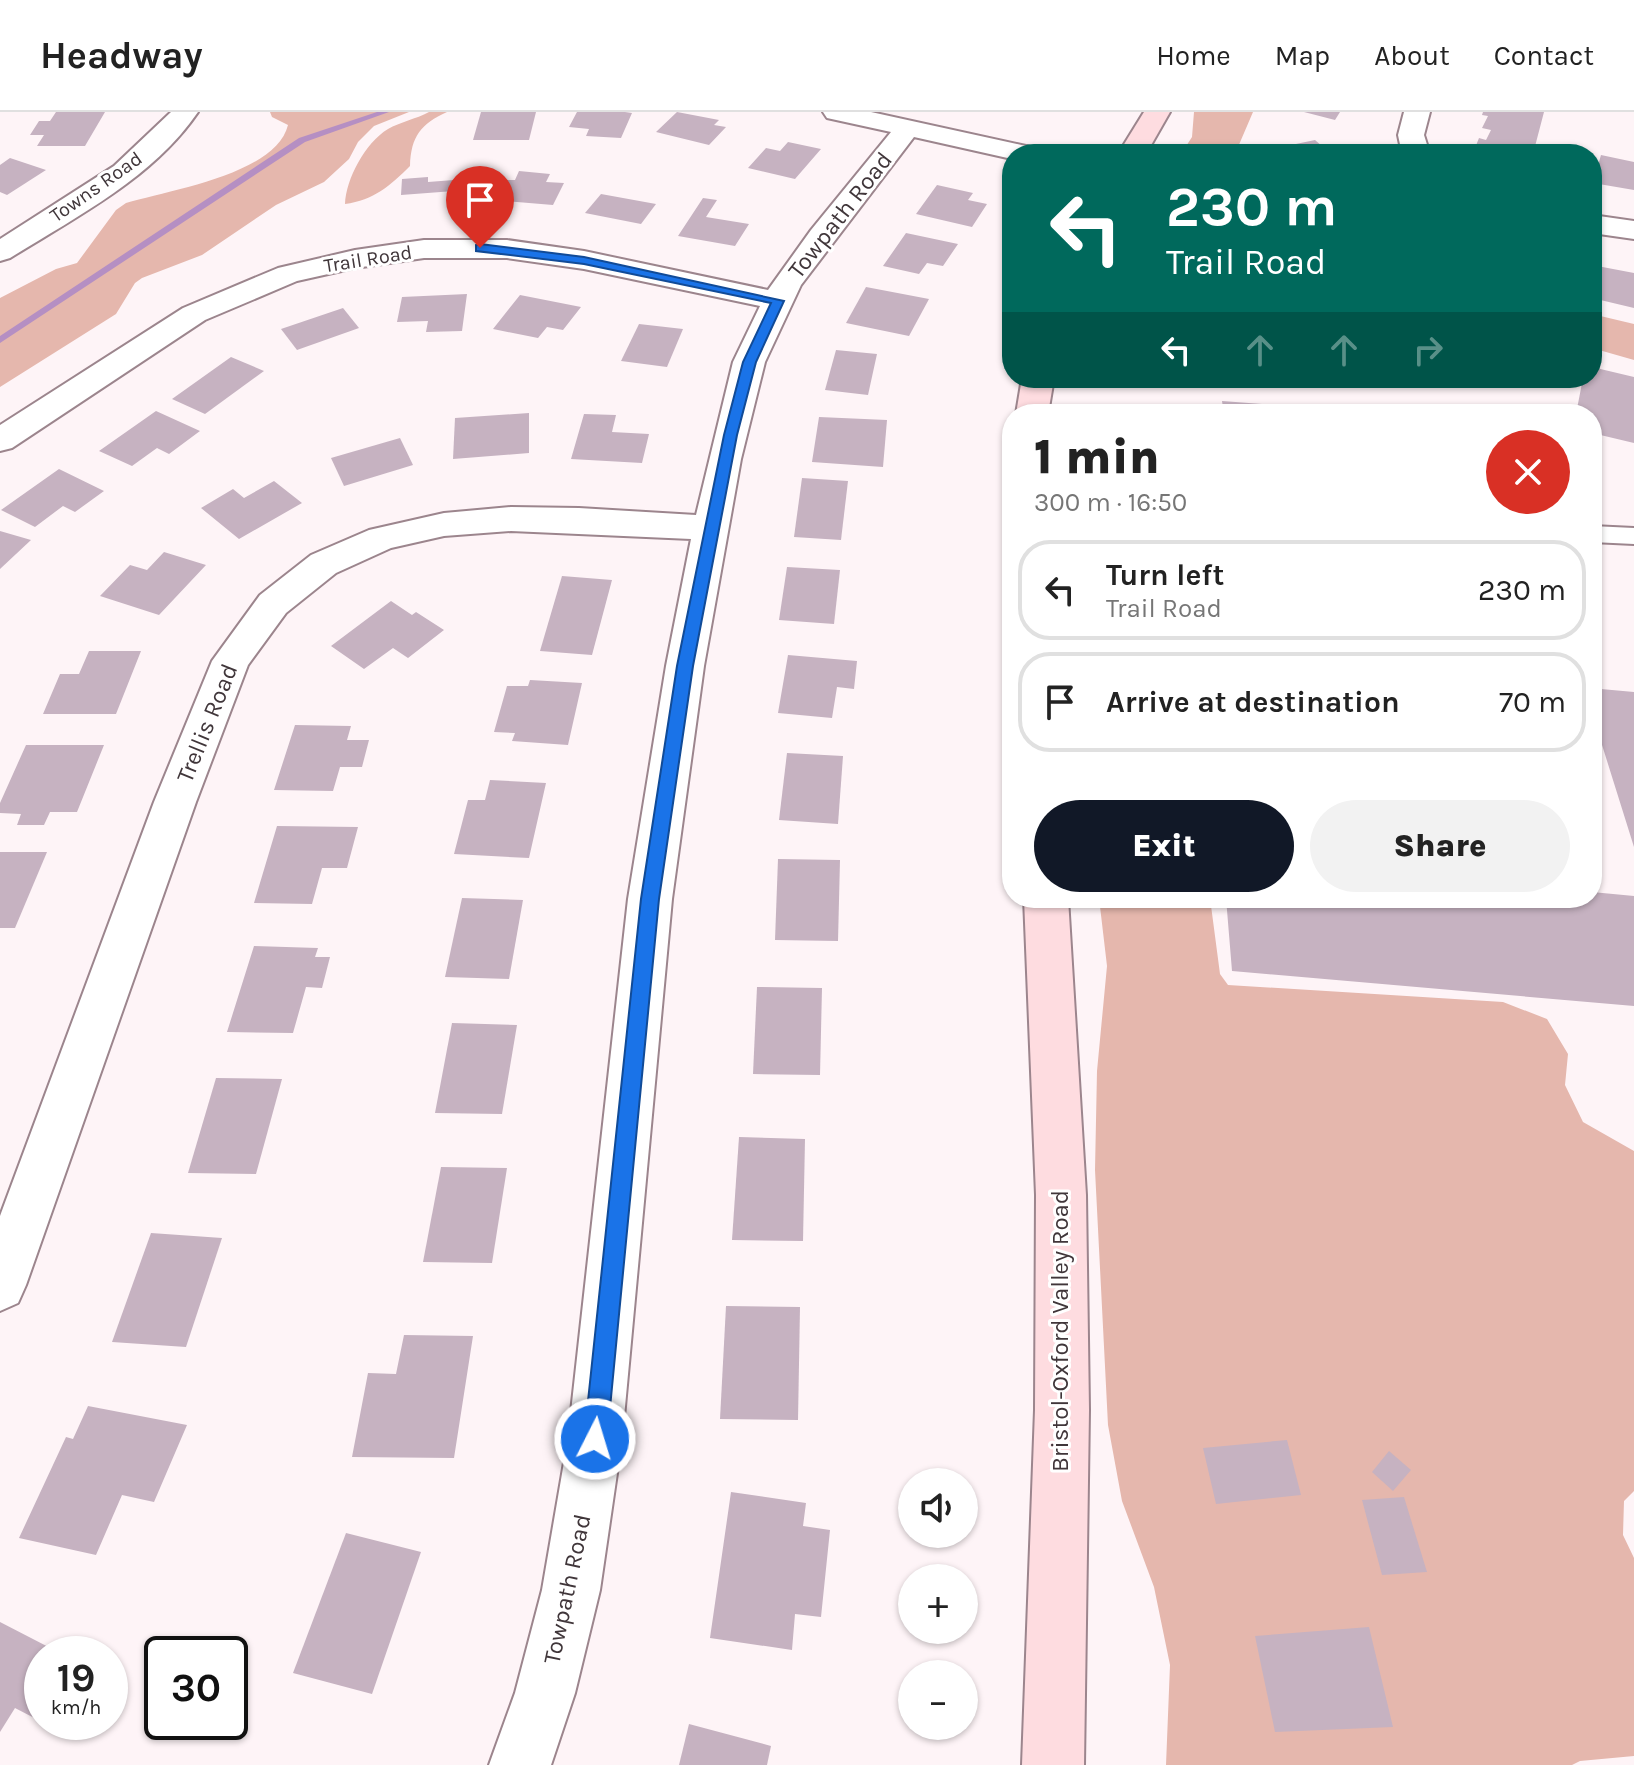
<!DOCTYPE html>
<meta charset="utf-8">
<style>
:root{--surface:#fff;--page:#f2f2f2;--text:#222;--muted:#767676;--line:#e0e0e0;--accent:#111827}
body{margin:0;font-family:Karla,sans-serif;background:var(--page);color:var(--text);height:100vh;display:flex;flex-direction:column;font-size:30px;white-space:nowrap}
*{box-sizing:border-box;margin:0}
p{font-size:26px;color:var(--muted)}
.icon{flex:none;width:44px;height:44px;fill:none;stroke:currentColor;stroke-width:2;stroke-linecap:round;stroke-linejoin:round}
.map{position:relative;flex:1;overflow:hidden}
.side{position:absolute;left:1002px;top:292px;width:600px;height:504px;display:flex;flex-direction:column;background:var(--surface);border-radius:32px;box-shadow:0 2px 6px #0004}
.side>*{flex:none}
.banner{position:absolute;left:1002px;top:32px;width:600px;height:244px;border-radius:32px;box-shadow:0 2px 6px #0004;background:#00695c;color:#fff;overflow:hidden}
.tools{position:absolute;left:898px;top:1356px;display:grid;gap:16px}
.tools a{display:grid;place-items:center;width:80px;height:80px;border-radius:50%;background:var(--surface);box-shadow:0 2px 6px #0004;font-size:40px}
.speed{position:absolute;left:24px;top:1524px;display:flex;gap:16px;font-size:40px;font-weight:700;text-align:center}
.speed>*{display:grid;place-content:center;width:104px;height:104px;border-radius:50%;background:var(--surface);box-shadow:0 2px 6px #0004;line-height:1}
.speed small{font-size:20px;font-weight:400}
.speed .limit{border:4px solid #111;border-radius:12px;background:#fff;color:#111}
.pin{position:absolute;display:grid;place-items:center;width:68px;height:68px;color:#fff;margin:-82px -34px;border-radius:50% 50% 50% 0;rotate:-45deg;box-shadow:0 0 8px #0007}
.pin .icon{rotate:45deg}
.me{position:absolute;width:88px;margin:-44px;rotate:5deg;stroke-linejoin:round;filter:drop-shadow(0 0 6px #0008)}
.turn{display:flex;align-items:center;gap:28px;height:168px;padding:0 32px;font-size:36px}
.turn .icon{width:104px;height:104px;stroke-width:2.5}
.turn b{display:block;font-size:56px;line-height:68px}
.lanes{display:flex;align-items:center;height:76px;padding:0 32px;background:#0003;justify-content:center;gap:40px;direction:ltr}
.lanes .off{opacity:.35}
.round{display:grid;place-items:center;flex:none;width:84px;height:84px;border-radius:42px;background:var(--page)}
.headline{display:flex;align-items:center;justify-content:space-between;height:136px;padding:0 32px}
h1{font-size:48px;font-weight:800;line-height:60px}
.primary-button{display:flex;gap:16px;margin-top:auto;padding:16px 32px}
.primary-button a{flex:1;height:92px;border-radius:48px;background:var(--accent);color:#fff;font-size:32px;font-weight:800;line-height:92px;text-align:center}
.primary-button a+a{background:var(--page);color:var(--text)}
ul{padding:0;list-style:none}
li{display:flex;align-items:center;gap:24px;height:100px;margin:0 16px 12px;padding:0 16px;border:4px solid var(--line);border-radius:32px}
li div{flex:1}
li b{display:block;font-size:30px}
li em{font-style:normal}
header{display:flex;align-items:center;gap:48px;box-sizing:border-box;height:112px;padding:0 40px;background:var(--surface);border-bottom:2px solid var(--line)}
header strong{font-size:38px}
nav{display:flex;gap:44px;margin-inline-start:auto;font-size:28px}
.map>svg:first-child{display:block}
</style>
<header>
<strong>Headway</strong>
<nav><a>Home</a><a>Map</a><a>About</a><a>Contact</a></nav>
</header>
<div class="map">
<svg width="1634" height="1653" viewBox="0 0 1634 1653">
<rect width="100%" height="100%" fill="#fef4f7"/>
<g fill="#e5b7ad">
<path d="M270,0H409L374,14L358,30L349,47L324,70L276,93L202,143L142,166L135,171L116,202L0,275V186L56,157L77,151L116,98L126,91C170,78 276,62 288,13L272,5Z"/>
<path d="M429,0H447C421,12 411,24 410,54C390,74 374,88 345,92C346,67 365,31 388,17C400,10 416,7 429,0Z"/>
<path d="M1194,0H1253L1235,42H1181L1192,25Z"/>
<path d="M1592,202L1634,212V248L1592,236Z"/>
<path d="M1099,786H1210L1220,862L1228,873L1503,890L1547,907L1568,942L1565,973L1583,1010L1634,1039V1379L1624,1389L1623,1423L1634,1446V1644L1580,1649L1572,1653H1166L1170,1553L1154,1475L1122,1389L1108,1313L1095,1058L1097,959L1107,854Z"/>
</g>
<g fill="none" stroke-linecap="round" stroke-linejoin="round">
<path fill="#b58fc3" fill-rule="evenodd" d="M377,0H389L305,30L0,231V224L299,26Z"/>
</g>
<g fill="#c6b2c1">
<path d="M56,0H105L85,34H37L44,23H30L39,9H50Z"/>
<path d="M481,0H536L529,28H473Z"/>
<path d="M577,0H625L632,1L621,26L586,24L589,17L569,15Z"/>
<path d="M677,0L719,8L714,13L726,15L709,33L656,20Z"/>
<path d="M1304,0H1340L1335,8Z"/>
<path d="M1483,0H1544L1533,42L1473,41L1479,26L1486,28L1491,18L1482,16L1488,4L1482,3Z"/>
<path d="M1315,28L1331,42H1277L1272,37Z"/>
<path d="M788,30L821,37L795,67L748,56L766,36L780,39Z"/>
<path d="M1601,43L1634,50V78L1593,71Z"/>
<path d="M10,46L46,58L7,83L0,80V53Z"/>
<path d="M519,59L550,62L546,70L564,71L553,93L494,88L505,68H515Z"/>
<path d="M428,65V70L454,68V79L401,83L402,67Z"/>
<path d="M937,73L973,81L968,88L987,92L972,115L916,102Z"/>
<path d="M601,82L656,92L641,112L585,101Z"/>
<path d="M703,86L717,88L706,105L749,112L735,134L678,124Z"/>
<path d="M906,121L958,132L943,154L927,151L919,162L883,154Z"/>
<path d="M1592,153L1634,161V196L1592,186Z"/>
<path d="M866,175L929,187L909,224L846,211Z"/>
<path d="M467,182L462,219L426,220L428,209L397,210L402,185Z"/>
<path d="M520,183L581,195L563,218L547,215L538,226L493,217Z"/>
<path d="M343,196L359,216L297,238L281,217Z"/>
<path d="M639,212L683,217L667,255L621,249Z"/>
<path d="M836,238L877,242L868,283L825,278Z"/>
<path d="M231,245L264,259L205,302L172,287Z"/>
<path d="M1592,255L1634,265V331L1592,321V302H1576L1583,266H1592Z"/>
<path d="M1222,289L1343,298V302H1224Z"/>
<path d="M156,299L200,319L169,342L157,336L132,354L99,339Z"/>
<path d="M529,301V341L453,347L455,306Z"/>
<path d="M584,302L616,303L612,320L649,322L642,351L571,347Z"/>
<path d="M819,305L887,308L883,355L812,350Z"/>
<path d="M400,326L413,353L344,374L331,346Z"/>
<path d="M59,357L104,379L75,400L63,394L35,415L1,398Z"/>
<path d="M802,366L848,369L841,428L794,425Z"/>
<path d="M274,369L302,391L239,427L201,396L233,377L244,386Z"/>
<path d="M0,419L31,428L0,457Z"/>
<path d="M164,440L206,453L159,503L100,484L130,453L147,458Z"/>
<path d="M787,455L840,458L834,512L779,508Z"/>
<path d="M562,464L612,468L592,543L540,539Z"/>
<path d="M391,489L412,503L416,500L444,518L408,546L393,536L364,557L331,534Z"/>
<path d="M89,539H141L116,602H43L60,562H79Z"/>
<path d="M788,543L857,549L854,577L837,575L832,606L778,601Z"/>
<path d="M1592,550L1601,577L1634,580V735L1592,601Z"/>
<path d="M530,568L582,571L568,633L512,629L515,621L494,620L507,574H528Z"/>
<path d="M295,613L351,614L347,628H369L362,655H340L333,679L274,678Z"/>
<path d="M26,633H104L77,700H50L44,713H17L21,702L0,701V691Z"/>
<path d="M787,641L843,644L838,712L779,708Z"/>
<path d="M490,668L546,671L529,746L454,742L468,688H485Z"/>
<path d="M277,714L358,715L347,756H322L312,792L254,791Z"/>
<path d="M0,740H47L15,816H0Z"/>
<path d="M778,747L840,748L838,829L775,828Z"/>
<path d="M1592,780L1634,784V894L1232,859L1226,786H1592Z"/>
<path d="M462,786L523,788L509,867L445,865Z"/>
<path d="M254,834L318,836L315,845H330L322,876L306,875L293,921L227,920Z"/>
<path d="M757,875L822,876L820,963L753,962Z"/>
<path d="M452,911L517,913L502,1002L435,1001Z"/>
<path d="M216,966L282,967L256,1062L188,1061Z"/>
<path d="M739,1025L805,1027L803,1129L732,1128Z"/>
<path d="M441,1055L507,1056L492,1151L423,1150Z"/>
<path d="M151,1121L222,1126L186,1235L112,1230Z"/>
<path d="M726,1194L800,1195L798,1308L720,1307Z"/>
<path d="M404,1223L473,1224L454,1346L352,1345L368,1261L396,1262Z"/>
<path d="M88,1294L187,1313L154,1390L122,1383L96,1443L19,1426L66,1325L73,1327Z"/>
<path d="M1287,1328L1301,1383L1216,1392L1203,1336Z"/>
<path d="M1389,1339L1411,1358L1393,1379L1372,1360Z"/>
<path d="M731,1380L806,1391L803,1414L830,1418L821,1505L795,1502L792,1538L710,1526Z"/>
<path d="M1404,1385L1427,1460L1382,1463L1362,1388Z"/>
<path d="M346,1421L421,1440L372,1582L293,1561Z"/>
<path d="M0,1510L62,1542H42V1610L15,1596L0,1620Z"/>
<path d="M1369,1515L1393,1615L1275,1620L1255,1524Z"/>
<path d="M689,1612L771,1634L767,1653H679Z"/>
</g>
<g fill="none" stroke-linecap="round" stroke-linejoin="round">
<defs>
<path id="service" d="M1592,414L1634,416V432L1592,430Z"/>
<g id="minor">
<path d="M171,0H198C153,66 76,105 10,146L0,149V127L114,54Z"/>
<path d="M823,0H871L1035,36L1039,42H1012V47L914,25L801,173L765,250L741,347L704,554L672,787L622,1327L600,1478L575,1581L551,1653H489L515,1581L542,1478L568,1327L628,787L666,554L691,427L511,419L444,424L391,436L336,461L286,501L248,553L196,690L26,1173L18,1191L0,1199V1104L154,690L212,549L260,483L311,443L369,418L444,401L511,395L579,396L696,403L733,250L760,194L584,157L507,146H424L355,156L297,169L205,208L12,336L0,339V313L183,196L278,156L355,138L424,128H507L584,139L768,178L811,118L891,20L827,6Z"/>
<path d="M1404,0H1430L1424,23L1430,42H1402L1398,23Z"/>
<path d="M1592,103L1634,109V127L1592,121Z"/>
</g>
<g id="secondary">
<path d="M1144,0H1170L1146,42H1118Z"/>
<path d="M1022,266H1054L1048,302H1016Z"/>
<path d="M1024,786H1068L1086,1083L1089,1298L1084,1653H1022L1035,1298L1036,1083Z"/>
</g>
</defs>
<use href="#service" stroke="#9c858d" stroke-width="4"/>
<use href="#minor" stroke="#9c858d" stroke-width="4"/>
<use href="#secondary" stroke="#9c858d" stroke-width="4"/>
<use href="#service" fill="#fff" fill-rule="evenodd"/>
<use href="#minor" fill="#fff" fill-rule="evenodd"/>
<use href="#secondary" fill="#fedce0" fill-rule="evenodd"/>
</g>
<path fill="#1a73e8" stroke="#114b97" stroke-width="2" d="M480,132L584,145L784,189L756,250L737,323L693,554L659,787L607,1327L603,1335L595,1338L587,1335L584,1327L641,787L677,554L724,323L743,250L771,191L584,152L476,139V133Z"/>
<g text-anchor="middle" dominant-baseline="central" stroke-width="6" stroke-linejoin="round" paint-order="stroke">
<g font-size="20" fill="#40363a" stroke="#fff">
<text transform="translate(96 75) rotate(-35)">Towns Road</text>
<text transform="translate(368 147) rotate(-9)">Trail Road</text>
</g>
<g font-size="24" fill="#40363a" stroke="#fff">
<text transform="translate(840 103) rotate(-52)">Towpath Road</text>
<text transform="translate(207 611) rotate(-68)">Trellis Road</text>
<text transform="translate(1060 1219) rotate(-90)">Bristol-Oxford Valley Road</text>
<text transform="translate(567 1477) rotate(-78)">Towpath Road</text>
</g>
</g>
</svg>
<div class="tools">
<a><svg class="icon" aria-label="sound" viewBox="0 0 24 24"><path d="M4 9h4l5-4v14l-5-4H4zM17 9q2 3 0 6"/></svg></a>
<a>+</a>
<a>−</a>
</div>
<div class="speed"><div>19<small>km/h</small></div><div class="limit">30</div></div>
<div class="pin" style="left:480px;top:136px;background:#d93025"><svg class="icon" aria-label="arrive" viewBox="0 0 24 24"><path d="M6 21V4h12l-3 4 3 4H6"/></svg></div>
<svg class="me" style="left:595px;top:1327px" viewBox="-20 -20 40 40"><circle r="17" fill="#1a73e8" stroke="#fff" stroke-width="3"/><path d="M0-11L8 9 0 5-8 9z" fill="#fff"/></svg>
<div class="banner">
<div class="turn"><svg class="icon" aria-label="left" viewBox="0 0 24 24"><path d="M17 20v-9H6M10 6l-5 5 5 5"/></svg><div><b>230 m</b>Trail Road</div></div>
<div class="lanes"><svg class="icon" aria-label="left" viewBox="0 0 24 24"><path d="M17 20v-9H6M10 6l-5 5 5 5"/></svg><svg class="icon off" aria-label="ahead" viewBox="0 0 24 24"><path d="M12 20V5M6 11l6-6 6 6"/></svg><svg class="icon off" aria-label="ahead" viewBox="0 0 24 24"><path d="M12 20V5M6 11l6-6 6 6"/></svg><svg class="icon off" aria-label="right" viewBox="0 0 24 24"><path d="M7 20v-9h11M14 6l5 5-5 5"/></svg></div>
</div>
<section class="side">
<div class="headline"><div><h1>1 min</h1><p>300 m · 16:50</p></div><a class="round" style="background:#d93025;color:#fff"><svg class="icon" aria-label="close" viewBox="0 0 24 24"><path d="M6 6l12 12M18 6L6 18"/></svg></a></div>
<ul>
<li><svg class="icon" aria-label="left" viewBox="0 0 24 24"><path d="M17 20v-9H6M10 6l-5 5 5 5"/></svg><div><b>Turn left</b><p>Trail Road</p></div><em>230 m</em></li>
<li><svg class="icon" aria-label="arrive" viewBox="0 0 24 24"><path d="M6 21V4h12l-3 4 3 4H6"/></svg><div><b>Arrive at destination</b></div><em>70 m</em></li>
</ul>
<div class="primary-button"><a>Exit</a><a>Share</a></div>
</section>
</div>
